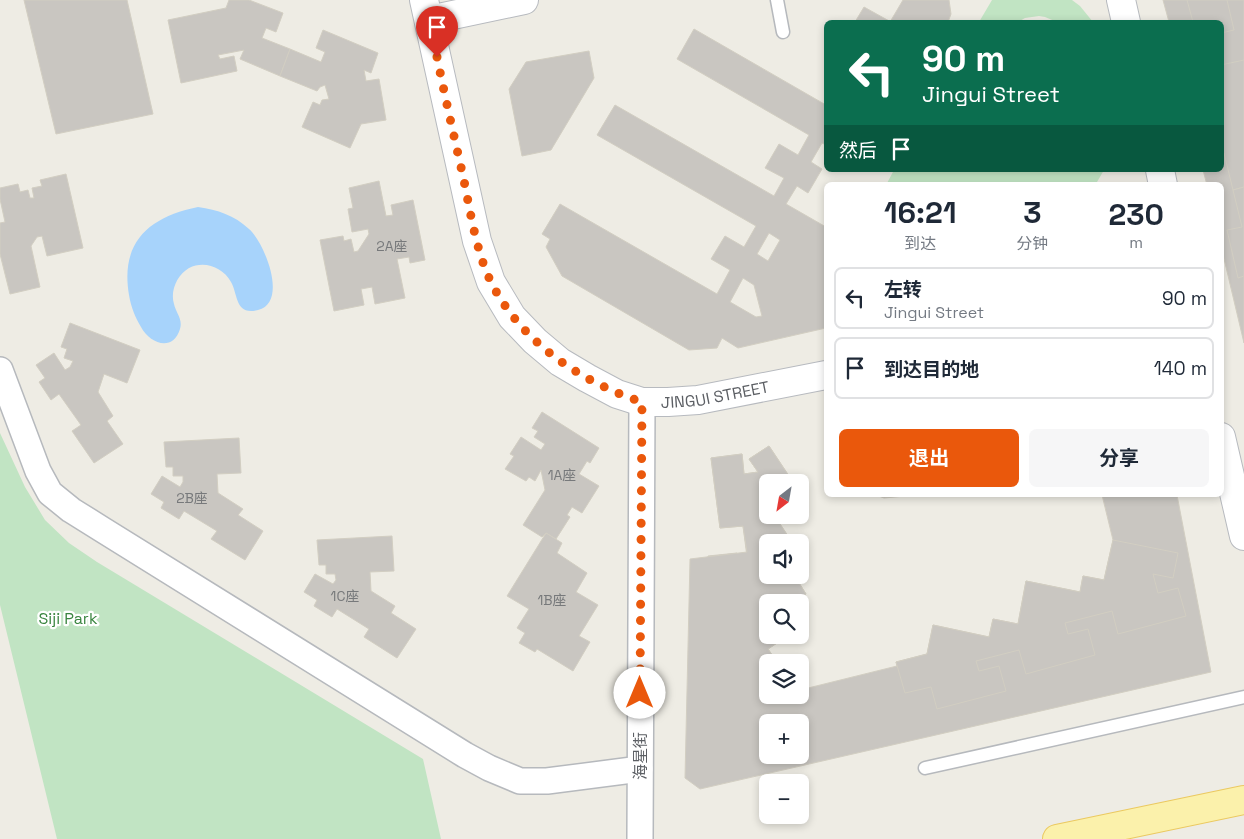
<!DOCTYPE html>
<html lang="zh">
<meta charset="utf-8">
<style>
:root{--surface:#fff;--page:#f6f6f7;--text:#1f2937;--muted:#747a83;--line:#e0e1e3;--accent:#ea580c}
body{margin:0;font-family:"Space Grotesk","Noto Sans SC",sans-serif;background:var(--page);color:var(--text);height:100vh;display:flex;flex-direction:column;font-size:19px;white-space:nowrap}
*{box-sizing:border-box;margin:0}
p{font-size:16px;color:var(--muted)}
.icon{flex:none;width:28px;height:28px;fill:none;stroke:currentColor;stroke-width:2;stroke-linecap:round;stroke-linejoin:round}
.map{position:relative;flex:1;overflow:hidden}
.side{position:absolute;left:824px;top:182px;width:400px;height:315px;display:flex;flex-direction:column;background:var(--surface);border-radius:8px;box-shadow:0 2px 8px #0003}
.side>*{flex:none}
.hud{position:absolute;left:824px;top:20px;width:400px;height:152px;border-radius:8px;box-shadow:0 2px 8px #0003;background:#0b6e4f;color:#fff;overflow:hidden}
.needle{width:32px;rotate:211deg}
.controls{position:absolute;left:759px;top:474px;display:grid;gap:10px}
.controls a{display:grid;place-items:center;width:50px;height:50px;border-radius:8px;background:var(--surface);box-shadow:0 2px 8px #0003;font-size:25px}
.pin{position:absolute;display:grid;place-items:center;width:42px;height:42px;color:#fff;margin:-51px -21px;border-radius:50% 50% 50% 0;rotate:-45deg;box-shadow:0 0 5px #0007}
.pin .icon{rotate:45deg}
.me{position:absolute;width:55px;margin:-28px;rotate:0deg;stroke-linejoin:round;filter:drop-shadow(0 0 4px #0008)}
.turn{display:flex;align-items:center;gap:18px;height:105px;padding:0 15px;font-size:22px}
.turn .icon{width:65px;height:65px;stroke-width:2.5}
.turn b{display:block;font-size:35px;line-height:42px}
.then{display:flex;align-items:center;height:48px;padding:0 15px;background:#0003;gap:10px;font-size:19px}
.eta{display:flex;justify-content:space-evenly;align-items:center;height:85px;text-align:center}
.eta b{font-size:30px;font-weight:700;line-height:35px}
.cta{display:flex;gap:10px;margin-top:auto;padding:10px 15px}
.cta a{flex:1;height:58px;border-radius:8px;background:var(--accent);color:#fff;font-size:20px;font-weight:700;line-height:58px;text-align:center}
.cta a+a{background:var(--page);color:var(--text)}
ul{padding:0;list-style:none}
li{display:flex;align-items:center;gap:15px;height:62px;margin:0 10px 8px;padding:0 5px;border:2px solid var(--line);border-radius:8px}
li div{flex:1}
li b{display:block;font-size:19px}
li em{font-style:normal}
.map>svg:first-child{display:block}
</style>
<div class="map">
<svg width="1244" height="839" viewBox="0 0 1244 839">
<rect width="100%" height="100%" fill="#eeece4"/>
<g fill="#c1e4c3">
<path d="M992,0H1072L1080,6L1093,22H1057L1045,17L1039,16L1025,18L1018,22H979Z"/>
<path d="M894,170H1104L1097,182L1102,185H886Z"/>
<path d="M0,433L25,487L45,520L69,543L97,562L423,759L441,839H57L0,605Z"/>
</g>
<path fill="#a7d3fb" d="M198,207C218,210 234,215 249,229C264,242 289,302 258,310C235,316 238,294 231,282C223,267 204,260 189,268C177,275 170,291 174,304C176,313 183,319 180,329C173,352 150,344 141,327C135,317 131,307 129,295C120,242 149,217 198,207Z"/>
<g fill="#c9c6c1" stroke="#d2cec2" fill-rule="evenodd">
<path d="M24,0H127L153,114L56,134Z"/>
<path d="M229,0H249L283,13L276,32L266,28L262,38L290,49L280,76L240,59L244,50L218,55L220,59L234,56L237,71L181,83L168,20L226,8Z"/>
<path d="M903,0H949L951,14L948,22H890Z"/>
<path d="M1163,0H1244V343L1221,246V185H1207L1203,170H1221V22H1169Z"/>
<path d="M1187,0H1227L1234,30L1221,33V22H1193Z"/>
<path d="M864,7L891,22H855Z"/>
<path d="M694,29L826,105V145L822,143L811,162L822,169L808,193L797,186L786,204L826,227V328L738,348L722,338L717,348L689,350L562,276L546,247L550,239L542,234L560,204L717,294L730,270L711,259L725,236L744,247L756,226L597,135L615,105L774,196L784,178L765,168L779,144L798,155L809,135L677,59ZM769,233L780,240L768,261L757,254ZM743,278L754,285L762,316L756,317L730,302Z"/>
<path d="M323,30L378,53L371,73L364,70L366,81L379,79L386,120L361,124L350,148L302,127L313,102L320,105L322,100L329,99L325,85L320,87L317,91L280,76L290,49L321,62L325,52L316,48Z"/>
<path d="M589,51L594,78L551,150L522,156L509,89L526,62Z"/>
<path d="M1244,60V187L1233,190L1224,153L1221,154V65Z"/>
<path d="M66,174L83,248L47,256L42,236L37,237L31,246L40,287L10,294L0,254V223L5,222L0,199V188L18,184L20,192L28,190L30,198H34L32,188L42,186L40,180Z"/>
<path d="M379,181L386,216L393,215L391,205L413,200L425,260L410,263L409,257L397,259L405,298L375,304L372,287L361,289L364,305L334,311L320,240L343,236L344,241L351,239L354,252L358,251L369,234L368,229L352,232L348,209L353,208L349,188Z"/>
<path d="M1244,187V276L1238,278L1227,230L1242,227L1233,190Z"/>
<path d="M70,323L140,350L127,383L104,374L98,392L113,416L107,421L123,444L94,463L72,431L81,425L59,394L51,400L39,382L45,378L36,365L54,353L65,370L70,367L73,361L64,358L67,349L61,347Z"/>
<path d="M542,412L599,448L590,463L587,461L579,474L599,486L582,513L572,507L567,515L570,517L556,539L546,533L542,537L523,525L545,490L541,470L535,481L529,477L526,481L505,469L514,456L510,454L521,437L541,450L545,444L534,437L538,431L532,428Z"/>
<path d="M239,438L241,473L217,474L218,493L243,509L238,515L263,531L245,560L211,539L217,531L184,511L179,519L161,508L164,502L151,494L162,476L180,487L183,482V476H173V467H166L164,442Z"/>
<path d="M769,446L793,482H768V515H788L778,521L790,539L784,542H768V575H794L806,594L793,602H768V635H780L783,639L768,649L777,662H768V695H791L771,707L773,722H768V745L744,748L741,721L717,724L708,652L735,649L738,670L747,669L741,626L717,629L708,556L737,553L740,574L749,572L743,526L720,528L711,458L742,454L744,474L758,472L749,459Z"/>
<path d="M769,446L793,482H768V515H788L778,521L790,539L784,542H768V575H794L806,594L793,602H768V635H780L783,639L768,649L777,662H768V695H800V690L897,666L896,662L927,654L933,625L989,637L993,619L1018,624L1026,581L1080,592L1083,576L1104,580L1113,540L1102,495H1177L1211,672L700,789L685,778L690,559L747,552L743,526L720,528L711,458L742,454L744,474L758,472L749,459ZM768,722H800V755H768Z"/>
<path d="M800,493L807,503L800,507Z"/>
<path d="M800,493L807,503L800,507Z"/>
<path d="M876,495H905V496L884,498Z"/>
<path d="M546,533L562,543L557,553L587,573L576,592L598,605L579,636L590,642L573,671L537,649L535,652L519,643L525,633L517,628L529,609L507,596Z"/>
<path d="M392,536L394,571L370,572L371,591L395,606L391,613L416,629L397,658L364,637L369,629L337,609L332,617L314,606L317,600L304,592L315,574L333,584L336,580L335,574H326V565H319L317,540Z"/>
<path d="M1113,540L1178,553L1173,578L1153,574L1158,593L1178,588L1186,616L1118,634L1112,611L1065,623L1068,634L1088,629L1095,655L1026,674L1019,650L976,661L979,671L999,666L1006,691L937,709L931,687L905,693L896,662L927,654L933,625L989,637L993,619L1018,624L1026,581L1080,592L1083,576L1104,580Z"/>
</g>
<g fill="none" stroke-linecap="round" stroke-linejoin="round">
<defs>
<g id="lane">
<path d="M777,0L783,32"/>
<path d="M925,768L1244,697"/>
</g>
<g id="street">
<path d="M0,370L38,471L50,493L71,510L103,530L465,755L489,768L520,781H547L640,769"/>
<path d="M640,839L642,402"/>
</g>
<g id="secondary">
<path id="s1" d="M424,0L477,241L491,282L512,317L535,341L560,362L587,378L617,394L642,402H668L698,400L826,375"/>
<path d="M1121,0L1126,22"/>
<path d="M429,20L524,0"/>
<path d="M1160,170L1163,185"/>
<path d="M1221,437L1244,536"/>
</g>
<path id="primary" d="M1057,839L1244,800"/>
</defs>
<use href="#lane" stroke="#b6b9bd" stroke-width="15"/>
<use href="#street" stroke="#b6b9bd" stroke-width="28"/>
<use href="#secondary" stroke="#b7babf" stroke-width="30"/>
<use href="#primary" stroke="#ebc960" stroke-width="30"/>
<use href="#lane" stroke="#fff" stroke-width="12"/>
<use href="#street" stroke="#fff" stroke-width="25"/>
<use href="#secondary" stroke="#fff" stroke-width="28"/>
<use href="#primary" stroke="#fbf1ab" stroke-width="28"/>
</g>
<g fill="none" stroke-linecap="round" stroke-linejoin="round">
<path stroke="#ea580c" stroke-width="9" stroke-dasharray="0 16.2" d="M437,57C445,97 454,136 463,176C470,209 476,252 491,282C521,342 581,382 642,402L640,693"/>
</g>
<g text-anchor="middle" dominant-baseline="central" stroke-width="4.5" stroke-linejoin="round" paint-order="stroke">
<g font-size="14" fill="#77797b">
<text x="392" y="246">2A座</text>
<text x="562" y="475">1A座</text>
<text x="192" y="498">2B座</text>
<text x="345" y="596">1C座</text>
<text x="552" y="600">1B座</text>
</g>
<g font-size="16" fill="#5c5f64" stroke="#fff">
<text stroke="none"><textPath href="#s1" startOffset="562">JINGUI STREET</textPath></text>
<text transform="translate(640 756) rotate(-90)">海星街</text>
</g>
<g font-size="16" fill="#3a8540" stroke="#fff">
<text x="68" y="618">Siji Park</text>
</g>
</g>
</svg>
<div class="controls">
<a><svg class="needle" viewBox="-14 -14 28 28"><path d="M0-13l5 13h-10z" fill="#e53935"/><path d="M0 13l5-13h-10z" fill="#747a83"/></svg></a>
<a><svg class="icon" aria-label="sound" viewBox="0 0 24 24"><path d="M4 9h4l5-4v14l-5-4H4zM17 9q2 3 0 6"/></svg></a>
<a><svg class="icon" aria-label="search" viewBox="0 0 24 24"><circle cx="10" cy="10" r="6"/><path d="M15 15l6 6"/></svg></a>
<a><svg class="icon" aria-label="layers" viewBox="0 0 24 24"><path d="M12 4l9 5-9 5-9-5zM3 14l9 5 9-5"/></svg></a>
<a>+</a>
<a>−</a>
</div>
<div class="pin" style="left:437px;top:57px;background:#d93025"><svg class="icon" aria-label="arrive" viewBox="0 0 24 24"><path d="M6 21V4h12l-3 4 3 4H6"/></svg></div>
<svg class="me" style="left:640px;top:693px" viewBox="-20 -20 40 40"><circle r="19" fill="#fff"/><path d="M0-13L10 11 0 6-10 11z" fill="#ea580c"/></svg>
<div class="hud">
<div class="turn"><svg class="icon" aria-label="left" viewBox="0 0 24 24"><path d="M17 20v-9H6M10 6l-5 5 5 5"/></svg><div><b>90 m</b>Jingui Street</div></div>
<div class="then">然后<svg class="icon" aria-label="arrive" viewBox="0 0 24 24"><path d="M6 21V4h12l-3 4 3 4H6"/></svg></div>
</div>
<section class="side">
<div class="eta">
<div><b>16:21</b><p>到达</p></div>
<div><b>3</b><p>分钟</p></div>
<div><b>230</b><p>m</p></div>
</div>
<ul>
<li><svg class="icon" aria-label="left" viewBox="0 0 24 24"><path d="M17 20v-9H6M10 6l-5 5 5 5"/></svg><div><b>左转</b><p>Jingui Street</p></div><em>90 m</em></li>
<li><svg class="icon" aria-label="arrive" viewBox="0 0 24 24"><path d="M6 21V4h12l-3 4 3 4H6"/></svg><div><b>到达目的地</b></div><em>140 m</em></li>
</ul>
<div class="cta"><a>退出</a><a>分享</a></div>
</section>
</div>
